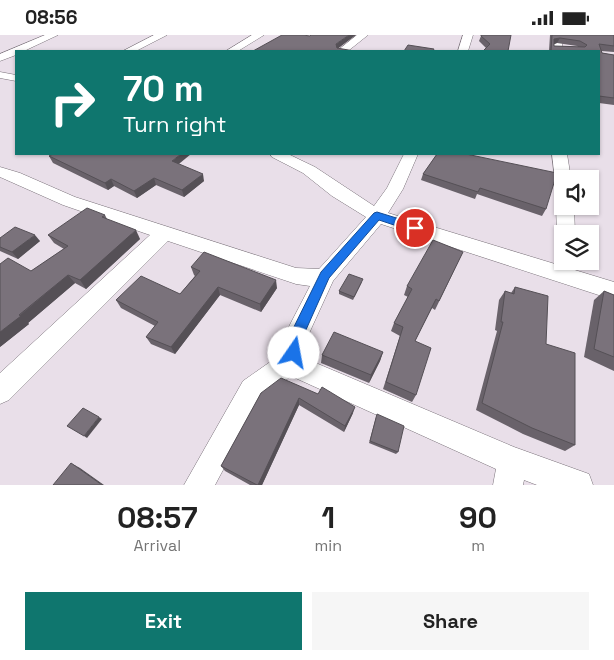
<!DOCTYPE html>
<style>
:root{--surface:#fff;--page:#f6f6f6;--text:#222;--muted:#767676;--accent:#0f766e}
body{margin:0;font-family:"Space Grotesk",sans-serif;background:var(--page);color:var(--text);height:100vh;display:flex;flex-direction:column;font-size:19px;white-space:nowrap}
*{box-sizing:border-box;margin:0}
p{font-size:16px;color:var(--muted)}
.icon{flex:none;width:28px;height:28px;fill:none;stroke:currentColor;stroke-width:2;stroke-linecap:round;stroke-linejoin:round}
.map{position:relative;height:450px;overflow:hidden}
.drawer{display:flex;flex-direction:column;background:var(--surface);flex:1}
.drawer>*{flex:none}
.hud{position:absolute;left:15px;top:15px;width:585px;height:105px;border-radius:0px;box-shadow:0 1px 4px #0004;background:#0f766e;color:#fff;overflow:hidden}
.fabs{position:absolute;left:554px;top:135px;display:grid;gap:10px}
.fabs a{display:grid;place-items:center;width:45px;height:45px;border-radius:0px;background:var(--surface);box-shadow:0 1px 4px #0004;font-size:25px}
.pin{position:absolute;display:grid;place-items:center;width:42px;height:42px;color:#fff;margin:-21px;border:2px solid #fff;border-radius:50%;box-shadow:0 1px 5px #0007}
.me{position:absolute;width:55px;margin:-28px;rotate:12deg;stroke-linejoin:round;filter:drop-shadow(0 0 4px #0008)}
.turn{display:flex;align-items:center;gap:18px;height:105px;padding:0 25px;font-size:22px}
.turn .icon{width:65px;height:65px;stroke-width:2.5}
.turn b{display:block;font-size:35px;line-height:42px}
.eta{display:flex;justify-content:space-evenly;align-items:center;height:85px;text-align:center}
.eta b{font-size:30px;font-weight:600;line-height:35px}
.action{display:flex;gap:10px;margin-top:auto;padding:10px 25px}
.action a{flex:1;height:58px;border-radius:0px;background:var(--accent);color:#fff;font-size:20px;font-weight:600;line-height:58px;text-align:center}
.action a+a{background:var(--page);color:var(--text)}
.status{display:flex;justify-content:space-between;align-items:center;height:35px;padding:0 25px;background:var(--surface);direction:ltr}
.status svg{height:14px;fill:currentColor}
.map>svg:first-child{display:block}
</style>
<div class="status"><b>08:56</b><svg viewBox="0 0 49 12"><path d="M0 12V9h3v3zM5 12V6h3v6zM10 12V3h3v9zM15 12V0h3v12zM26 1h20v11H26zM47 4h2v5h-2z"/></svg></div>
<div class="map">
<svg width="614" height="450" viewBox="0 0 614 450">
<rect width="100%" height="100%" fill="#e9dfe9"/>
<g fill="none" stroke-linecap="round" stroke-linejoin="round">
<defs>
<g id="minor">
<path d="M45,0H58L24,16H16V20L0,26V19Z"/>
<path d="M154,0H167L136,16H123Z"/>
<path d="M252,0H264L238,16H226Z"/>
<path d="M357,0H368L348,16H337Z"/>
<path d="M463,0H473L468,16H458Z"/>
<rect x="552" y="0" width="10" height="16"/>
<path d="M0,37L16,40V46L0,43Z"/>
<path d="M270,119H288L315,132L374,171L387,153L404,119H418L403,154L388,178L614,247V265L381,189L333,246L306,305L304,323L514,412L589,439L593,450H537L524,445L523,450H493L496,434L291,341L261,364L215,450H184L243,346L280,320L282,305L310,251L296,249L168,206L9,365L0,369V338L150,200L63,170L0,142V132L20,138L75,162L296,233L319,234L366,182L332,161L303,138L272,122Z"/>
<path d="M552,119H567L571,144H562V149L555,144Z"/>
<path d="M562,166V171H574L575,199H562V205L557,199L556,171Z"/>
</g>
</defs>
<use href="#minor" stroke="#797179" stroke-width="1"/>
<use href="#minor" fill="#fff" fill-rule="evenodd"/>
</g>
<g fill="#69626a" fill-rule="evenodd">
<path d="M550,0H614V17L601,16L602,18L614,20V70L599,68V16H549ZM557,8L577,11L578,12L554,11V9Z"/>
<path d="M481,1L508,16L486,13L479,6Z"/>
<path d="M437,119L546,174L542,181L477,159L475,164L421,145L423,139Z"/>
<path d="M49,121L178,129L204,146L184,162L156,150L137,163L114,151L108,155L53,128Z"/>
<path d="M105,180L107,184L140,204L86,254L75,248L28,288L29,289L0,312L31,236L64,214L54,208L48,200Z"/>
<path d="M0,203L40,206L18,224L0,216Z"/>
<path d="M463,217L435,275L432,273L415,306L416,360L412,367L383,354L400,301L391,296L394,288L408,262L404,260L407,251Z"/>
<path d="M191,232L277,253L261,277L220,260L175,319L151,309L146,302L155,291L121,273L116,265L180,259L195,241L194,240Z"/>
<path d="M362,247L353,265L339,259V256Z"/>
<path d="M515,252L546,309L575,410L565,416L523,399L476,375L497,296L495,295L499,265L505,256L511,258Z"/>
<path d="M604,256L614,260V336L584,322L594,265Z"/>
<path d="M383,317L380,326L369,348L321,328L322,320Z"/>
<path d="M261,358L318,359L353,378L344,397L299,370L262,450H250L225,436L221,431Z"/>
<path d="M376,382L398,417L396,419L369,408Z"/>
</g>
<g fill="#555056">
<path d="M349,0H356L336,15V9Z"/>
<path d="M560,3L557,8L552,10L554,4Z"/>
<path d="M181,119H191L174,133L172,126Z"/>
<path d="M203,139L204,146L184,162L182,155Z"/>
<path d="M154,143L156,150L137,163L134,156Z"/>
<path d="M111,144L114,151L108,155L105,148Z"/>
<path d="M136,195L140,204L86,254L80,245Z"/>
<path d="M35,200L40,206L18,224L12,217Z"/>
<path d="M68,240L75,248L28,288L29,289L0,312V297Z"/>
<path d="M276,245L277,253L261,277L260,269Z"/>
<path d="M218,252L220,260L175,319L171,312Z"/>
<path d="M383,317L380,326L369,348L371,340Z"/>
<path d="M299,363V370L262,450H258Z"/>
<path d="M355,372L353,378L344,397L345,391Z"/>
<path d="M99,382L102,384L87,403L84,401Z"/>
<path d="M71,428L80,433L104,450H102Z"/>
</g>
<g fill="#7a727b" stroke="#555056" fill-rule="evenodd">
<path d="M282,0H303L310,1L311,0H349L336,9L337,13L354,16H253Z"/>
<path d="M481,0H511L508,16H483L490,9L481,1Z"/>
<path d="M552,0H614V11L599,9L602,18L614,20V63L599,61V16H551ZM560,3L580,6L587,10L585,12L554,11V4Z"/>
<path d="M408,10L434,14L433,16H404Z"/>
<path d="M53,119H181L172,126L203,139L182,155L154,143L134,156L111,144L105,148L49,121Z"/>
<path d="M437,119H466L557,138L546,174L480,153L478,157L423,139Z"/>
<path d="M87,173L105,180L102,182L136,195L80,245L68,240L19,280L21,281L0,297V229L8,223L31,236L68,211L48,200Z"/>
<path d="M15,192L35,200L12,217L0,212V203Z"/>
<path d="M433,205L463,217L439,266L436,264L415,306L431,313L416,360L386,347L403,292L394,288L412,254L407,251Z"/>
<path d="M204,217L276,245L260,269L218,252L171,312L146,302L158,287L116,265L141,241L180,259L200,236L191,232Z"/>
<path d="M349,239L363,244L354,262L339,256Z"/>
<path d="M515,252L548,261L546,309L575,318V410L532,393L482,368L503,287H501L505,256L514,259Z"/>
<path d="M604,256L614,260V322L594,314Z"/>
<path d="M334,297L383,317L371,340L322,320Z"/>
<path d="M281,343L318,359L322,352L355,372L345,391L299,363L258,450H257L221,431L261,358Z"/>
<path d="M83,373L99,382L84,401L67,391Z"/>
<path d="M377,379L404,391L398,417L370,406Z"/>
<path d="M71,428L102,450H53Z"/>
</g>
<path fill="#1a73e8" stroke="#114b97" d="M377,177L419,190L421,193L415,197L379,185L329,243L301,306L299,323L294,325L289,323L287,306L321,237L374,178Z"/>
</svg>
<div class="fabs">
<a><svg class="icon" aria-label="sound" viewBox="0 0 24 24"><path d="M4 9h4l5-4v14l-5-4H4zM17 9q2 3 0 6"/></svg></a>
<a><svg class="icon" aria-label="layers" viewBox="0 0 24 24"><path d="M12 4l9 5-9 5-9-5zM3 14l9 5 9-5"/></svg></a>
</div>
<div class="pin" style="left:415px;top:193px;background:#d93025"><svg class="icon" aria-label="arrive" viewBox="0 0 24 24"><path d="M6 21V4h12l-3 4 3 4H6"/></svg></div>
<svg class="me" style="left:294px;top:318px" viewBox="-20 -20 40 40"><circle r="19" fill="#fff"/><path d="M0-13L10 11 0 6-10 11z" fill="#1a73e8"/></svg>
<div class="hud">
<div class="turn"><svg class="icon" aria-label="right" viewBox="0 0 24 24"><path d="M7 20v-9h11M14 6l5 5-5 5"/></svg><div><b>70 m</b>Turn right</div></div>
</div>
</div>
<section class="drawer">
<div class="eta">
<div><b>08:57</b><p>Arrival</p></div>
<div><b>1</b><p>min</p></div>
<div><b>90</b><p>m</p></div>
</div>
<div class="action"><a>Exit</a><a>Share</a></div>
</section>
